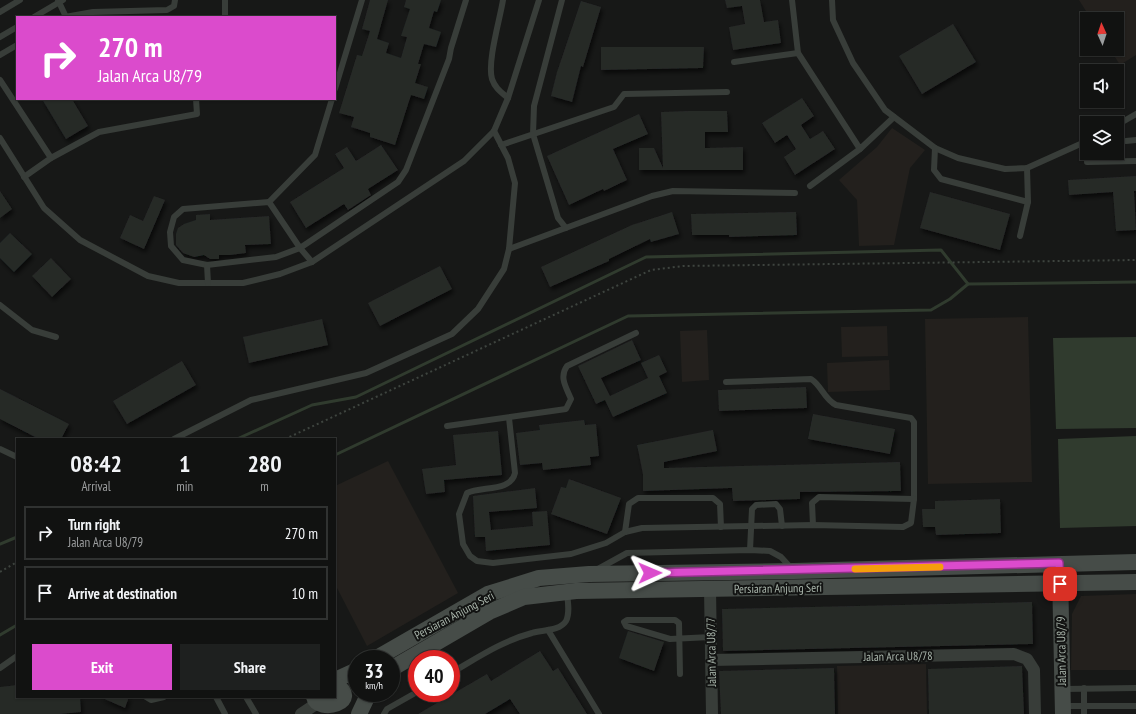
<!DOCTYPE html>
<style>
:root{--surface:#111211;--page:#1e201f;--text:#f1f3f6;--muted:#9c9e9f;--line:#303231;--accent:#db4bcc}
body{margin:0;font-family:"PT Sans Narrow",sans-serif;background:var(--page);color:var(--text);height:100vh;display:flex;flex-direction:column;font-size:15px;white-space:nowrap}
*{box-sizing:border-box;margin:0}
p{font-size:13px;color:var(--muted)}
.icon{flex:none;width:22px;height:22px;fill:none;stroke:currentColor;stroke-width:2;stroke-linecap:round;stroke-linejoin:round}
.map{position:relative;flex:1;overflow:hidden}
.side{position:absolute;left:16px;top:438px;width:320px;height:260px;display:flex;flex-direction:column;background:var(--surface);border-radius:0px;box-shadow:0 1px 3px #0004,0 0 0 1px var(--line)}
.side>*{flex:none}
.top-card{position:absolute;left:16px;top:16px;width:320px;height:84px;border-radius:0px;box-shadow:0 1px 3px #0004,0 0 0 1px var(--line);background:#db4bcc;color:#fff;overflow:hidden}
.needle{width:26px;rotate:357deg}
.fabs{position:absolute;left:1080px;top:12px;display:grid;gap:8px}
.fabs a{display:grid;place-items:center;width:44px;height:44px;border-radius:0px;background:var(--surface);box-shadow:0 1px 3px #0004,0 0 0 1px var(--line);font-size:20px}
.speed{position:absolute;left:348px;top:650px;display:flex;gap:8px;font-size:20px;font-weight:700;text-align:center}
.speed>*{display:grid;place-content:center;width:52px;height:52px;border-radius:50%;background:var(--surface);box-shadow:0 1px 3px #0004,0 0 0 1px var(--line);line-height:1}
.speed small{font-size:10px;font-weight:400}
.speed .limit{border:6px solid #d22;background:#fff;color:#111}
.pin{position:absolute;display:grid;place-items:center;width:34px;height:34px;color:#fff;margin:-17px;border-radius:8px;box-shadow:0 2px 6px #0006}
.me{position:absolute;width:44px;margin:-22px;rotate:89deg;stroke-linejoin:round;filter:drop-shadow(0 0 3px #0008)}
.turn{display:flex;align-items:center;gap:14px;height:84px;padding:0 16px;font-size:18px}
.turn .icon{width:52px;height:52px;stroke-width:2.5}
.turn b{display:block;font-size:28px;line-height:34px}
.eta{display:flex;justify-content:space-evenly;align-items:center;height:68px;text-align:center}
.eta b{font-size:24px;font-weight:700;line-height:28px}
.primary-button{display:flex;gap:8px;margin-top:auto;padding:8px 16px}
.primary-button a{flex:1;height:46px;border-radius:0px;background:var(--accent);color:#fff;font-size:16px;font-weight:700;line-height:46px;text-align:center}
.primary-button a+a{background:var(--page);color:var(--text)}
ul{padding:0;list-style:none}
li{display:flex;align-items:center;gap:12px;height:54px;margin:0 8px 6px;padding:0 8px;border:2px solid var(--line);border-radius:0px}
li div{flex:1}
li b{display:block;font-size:15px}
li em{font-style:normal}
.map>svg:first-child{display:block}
</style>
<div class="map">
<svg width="1136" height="714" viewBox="0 0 1136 714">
<defs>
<filter id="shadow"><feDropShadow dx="2" dy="3.5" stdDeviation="2" flood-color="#0009"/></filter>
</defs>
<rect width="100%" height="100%" fill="#171817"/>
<g fill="#23201d">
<path d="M1079,0H1136V55L1120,65L1110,49H1117V19H1091Z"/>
<path d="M892,128L925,150L910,168L894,245L859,246L857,200L839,180L877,147Z"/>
<path d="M1028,317L1032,482L928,484L925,319Z"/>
<path d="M887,326L888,356L842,357L841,327Z"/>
<path d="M707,330L709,380L682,382L680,331Z"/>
<path d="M889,360L890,390L828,392L827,363Z"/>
<path d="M388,461L458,593L367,646L335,584V486Z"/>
<path d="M1136,594V670H1071L1072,614L1081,596Z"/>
<path d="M926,664L927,714H838L837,666Z"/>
</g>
<g fill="#303b2e">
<path d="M1136,337V428L1056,429L1053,338Z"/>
<path d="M1136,436V526L1060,528L1058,439Z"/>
</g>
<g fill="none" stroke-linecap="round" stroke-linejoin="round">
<g stroke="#303b2e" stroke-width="3">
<path d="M237,439L312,405L356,397L646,257L941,250L968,284"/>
<path d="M335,455L628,316L931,310L950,299L968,284L1136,282"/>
<path d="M0,544L17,537"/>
<path d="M0,635L17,625"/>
</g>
</g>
<g fill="#272928" filter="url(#shadow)">
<path d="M370,0H388L377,39L389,43L386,53L401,58L407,37L401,36L410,9L404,7L406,0H441L437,12L434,11L429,28L441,32L436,47L424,44L418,64H421L415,83L428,87L424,99L411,95L395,145L370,137V133L351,127L354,117L339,113L357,55L362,56L370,31L362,29Z"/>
<path d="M725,0H760L764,22L778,20L781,43L733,50L729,27L745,24L742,6L727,8Z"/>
<path d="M581,1L601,7L583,67L581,66L572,102L551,96L557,72Z"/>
<path d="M953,24L976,62L922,94L899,56Z"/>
<path d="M601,47H704L703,68L601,70Z"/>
<path d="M802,98L814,116L801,125L810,139L823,131L835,149L795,175L784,157L796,149L787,135L775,143L762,123Z"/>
<path d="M42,99H72L88,126L66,139Z"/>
<path d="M688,111H727L728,132H705V148L743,147V170H639V148H654L663,168L661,112Z"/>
<path d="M639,114L648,134L613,149L627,180L604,191L603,189L569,205L547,156Z"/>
<path d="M381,145L398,170L368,189L371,195L348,210L344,204L306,228L290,202L344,168L335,154L347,147L356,161Z"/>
<path d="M1136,176V191H1134L1136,230L1116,231L1113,192L1069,195L1068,180Z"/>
<path d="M0,191L12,209L0,218Z"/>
<path d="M930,192L1010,214L1000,250L920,228Z"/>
<path d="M154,196L165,200L144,249L120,238L130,215L143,221Z"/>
<path d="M672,212L679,234L651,242L650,239L609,259V261L550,287L541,267L632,225Z"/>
<path d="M796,212L797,235L729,237V235H692L691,214Z"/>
<path d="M210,214V220L269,216L271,244L245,245L246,253L230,255H219V259H210L204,255L194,257L183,253L176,245V234L178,228L184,224L196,220V215Z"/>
<path d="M10,233L32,254L14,272L0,258V243Z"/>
<path d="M51,258L71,279L52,297L32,276Z"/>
<path d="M440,266L452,289L380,326L368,303Z"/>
<path d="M322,319L328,345L249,363L243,337Z"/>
<path d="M632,340L641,360L601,378L610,396L648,378L641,363L659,355L667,372L659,376L667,393L613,417L605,400L596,404L578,366Z"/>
<path d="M182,361L196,385L127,424L113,401Z"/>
<path d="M806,387L807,408L719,411L718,390Z"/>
<path d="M0,389L69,424L61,439H39L0,419Z"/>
<path d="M813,414L895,429L890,454L808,439Z"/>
<path d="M584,420L585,425L596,424L599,456L590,457L591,465L543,470L542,463L520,465L516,433L540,430L539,425Z"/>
<path d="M713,430L717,451L664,462V468L900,462L901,491L800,492V499L733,501L732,488L643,491V474L637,445Z"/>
<path d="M498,431L502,475L444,480L445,492L426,494L422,469L456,465L453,435Z"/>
<path d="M569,479L621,498L607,534L551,514L561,487L566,488Z"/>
<path d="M535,488L537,508L489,512L491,530L533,526L532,512L547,511L550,545L486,551L485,537H475L473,496Z"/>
<path d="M1000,499L1001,533L936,535L935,527H923L922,509H935V501Z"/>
<path d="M1032,602L1033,644L723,651L722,609Z"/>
<path d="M628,631L664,642L654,671L619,658Z"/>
<path d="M540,651L553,671L558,668L587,714H520L510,699L485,714H418L487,674L491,681Z"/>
<path d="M1022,666L1024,714H929L928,669Z"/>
<path d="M834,668L835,714H721L719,671Z"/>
<path d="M17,685V697H80L81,712L60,714H0V687Z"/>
<path d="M100,697H129L125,708Z"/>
</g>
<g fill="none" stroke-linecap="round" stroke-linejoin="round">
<g stroke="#3e443f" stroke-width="2" stroke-dasharray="2 3" stroke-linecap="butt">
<path d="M285,439L651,270L683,266L1136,260"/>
<path d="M0,572L17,562"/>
</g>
<g stroke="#383d39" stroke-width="6">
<path d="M58,0L66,17"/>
<path d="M225,0V17"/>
<path d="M503,0C500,19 487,62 492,79C495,88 501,92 508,98"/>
<path d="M562,0L534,106L533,134L558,218L566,228"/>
<path d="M792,0L798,53L860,149L894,117"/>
<path d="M832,0L833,20L853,63L885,110L935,148L958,158L1005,169L1027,168L1087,141"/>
<path d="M0,12L20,0"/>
<path d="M34,17L63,0"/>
<path d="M65,17L93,12L167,10L174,6L175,0"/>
<path d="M0,37L17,27"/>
<path d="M0,55L17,45"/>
<path d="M734,62L798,53"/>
<path d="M0,80L51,158"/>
<path d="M335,89L362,0"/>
<path d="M1117,125L1136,114"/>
<path d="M0,138L44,208L80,240L148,276L179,283H243L280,274L312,262L464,161L494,131L508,98L539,0"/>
<path d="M1126,141L1136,140"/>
<path d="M501,145L614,107L624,94L727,92"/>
<path d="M935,148L934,170L941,179L1028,202"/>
<path d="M1087,162L1136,161"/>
<path d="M24,177L51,158L99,132L197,114L196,99"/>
<path d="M810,186L860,149"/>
<path d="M269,202L315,155L332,99"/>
<path d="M1020,236L1028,202L1027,168"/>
<path d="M509,249L652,196L673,191L795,193"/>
<path d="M312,262L300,248L269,202L183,209L174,217L170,232L171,246L183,260L207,265L276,257L300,248L398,182L406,170L449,59L451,48L466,0"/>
<path d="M207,265L208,283"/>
<path d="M0,305L32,330L56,337"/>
<path d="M509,418L515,473C511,492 482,486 467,493L459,514L463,544L470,556L477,561L493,563L571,554L606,543L625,532L642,528L813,525L903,527L911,523L914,499V422L911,418L836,405C824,399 822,386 811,379L726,382"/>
<path d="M447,426L566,409L571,399C566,387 559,377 567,366L636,333"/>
<path d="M174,439L251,400L366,373L452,334L478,309L504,269L509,249L515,183L508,158L494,131"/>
<path d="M0,449L17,457"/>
<path d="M813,525L812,503L819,497L914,499"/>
<path d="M625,532L629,504L638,498H713L720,504L721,527"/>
<path d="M750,550L752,509L756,505L776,504L780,509L782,526"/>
<path d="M598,569L627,553L750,550L770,551L781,557L792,569"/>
<path d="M548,630L599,714"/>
<path d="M0,668L17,656"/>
<path d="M451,673C477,658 502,641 532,633C542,630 560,631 566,621C570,613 568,602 567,594"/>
<path d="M680,674L679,623L675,620H627L624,622L626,626L670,639L711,637"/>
<path d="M1084,688V714"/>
<path d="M1064,689L1136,688"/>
<path d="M146,697L151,700L164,697"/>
<path d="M216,697L225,714"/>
<path d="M246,697L256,714"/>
<path d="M1064,706H1136"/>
<path d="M384,714L387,709L417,692"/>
</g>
<g stroke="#383d39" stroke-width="12">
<path d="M710,589L712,714"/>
<path d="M711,660L1014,654L1027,659L1034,670L1035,714"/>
<path d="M301,714L316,704"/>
</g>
<g stroke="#464c48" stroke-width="16">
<path d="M1060,573L1063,714"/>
<path d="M375,659L488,594L539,578L589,574L794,571L1136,562"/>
<path d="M391,669L489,612L524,597L576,591L1136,582"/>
<path d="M335,680L357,670"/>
<path d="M314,697C318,714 363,702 335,684"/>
<path d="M359,714L369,693"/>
</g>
</g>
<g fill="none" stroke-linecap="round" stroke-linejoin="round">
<defs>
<path id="route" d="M650,573L1059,563L1060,584"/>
</defs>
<use href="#route" stroke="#8e3185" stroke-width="10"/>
<use href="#route" stroke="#db4bcc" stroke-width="7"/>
<path stroke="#f59e0b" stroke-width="7" d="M855,569L940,567"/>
</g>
<g text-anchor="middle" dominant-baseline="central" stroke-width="4" stroke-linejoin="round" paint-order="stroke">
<g font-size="12" fill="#aab6ac" stroke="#121312">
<text transform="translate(778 588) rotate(-1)">Persiaran Anjung Seri</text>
<text transform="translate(454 615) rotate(-28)">Persiaran Anjung Seri</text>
<text transform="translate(1061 651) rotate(-91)">Jalan Arca U8/79</text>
<text transform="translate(711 652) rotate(-91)">Jalan Arca U8/77</text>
<text transform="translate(898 656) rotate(-1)">Jalan Arca U8/78</text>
</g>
</g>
</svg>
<div class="fabs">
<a><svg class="needle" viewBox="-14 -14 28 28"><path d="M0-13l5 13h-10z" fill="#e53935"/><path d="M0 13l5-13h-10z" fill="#9c9e9f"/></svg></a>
<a><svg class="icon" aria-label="sound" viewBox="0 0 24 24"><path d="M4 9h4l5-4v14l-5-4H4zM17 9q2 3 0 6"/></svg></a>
<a><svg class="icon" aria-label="layers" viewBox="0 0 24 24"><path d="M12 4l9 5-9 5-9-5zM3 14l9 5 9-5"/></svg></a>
</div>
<div class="speed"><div>33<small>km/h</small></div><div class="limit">40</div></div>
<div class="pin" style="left:1060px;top:584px;background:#d93025"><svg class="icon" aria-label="arrive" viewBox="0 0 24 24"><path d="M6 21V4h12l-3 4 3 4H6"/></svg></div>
<svg class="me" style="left:650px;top:573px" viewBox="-20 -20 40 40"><path d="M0-17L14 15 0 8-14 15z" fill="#db4bcc" stroke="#fff" stroke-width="4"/></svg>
<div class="top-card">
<div class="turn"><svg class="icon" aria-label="right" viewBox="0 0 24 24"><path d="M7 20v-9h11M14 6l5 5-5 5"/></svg><div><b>270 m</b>Jalan Arca U8/79</div></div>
</div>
<section class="side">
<div class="eta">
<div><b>08:42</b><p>Arrival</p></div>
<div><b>1</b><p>min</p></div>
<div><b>280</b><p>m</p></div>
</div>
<ul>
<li><svg class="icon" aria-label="right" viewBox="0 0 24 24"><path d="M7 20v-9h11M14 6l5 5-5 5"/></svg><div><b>Turn right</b><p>Jalan Arca U8/79</p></div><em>270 m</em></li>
<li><svg class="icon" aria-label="arrive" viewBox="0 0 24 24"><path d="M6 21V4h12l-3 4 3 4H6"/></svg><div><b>Arrive at destination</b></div><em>10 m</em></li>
</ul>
<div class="primary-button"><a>Exit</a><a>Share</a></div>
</section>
</div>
